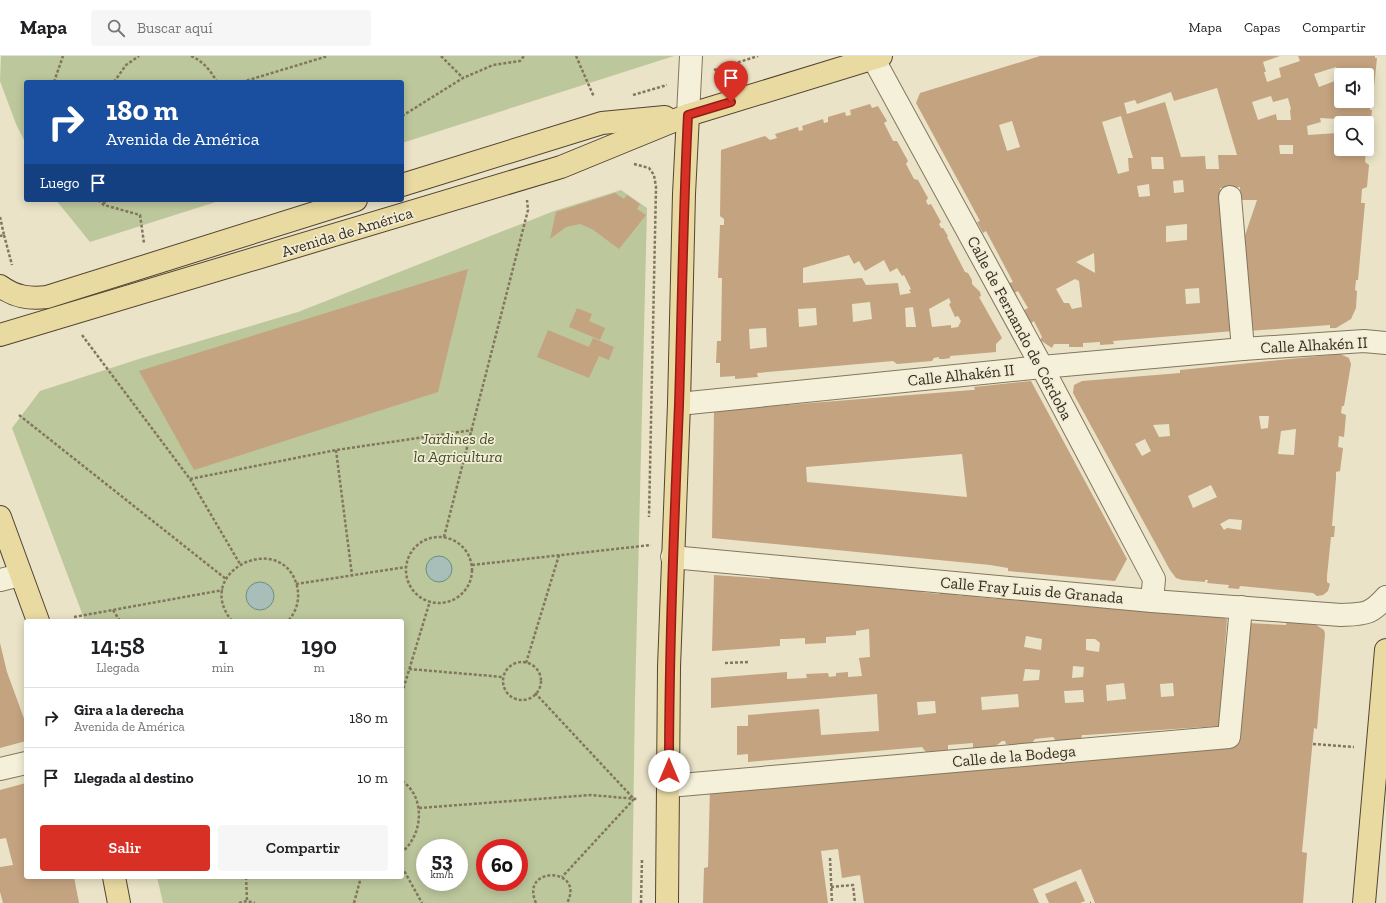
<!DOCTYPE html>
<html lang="es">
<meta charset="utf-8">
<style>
:root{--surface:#fff;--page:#f6f6f6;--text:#202124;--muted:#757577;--line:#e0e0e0;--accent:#d93025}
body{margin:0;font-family:"Zilla Slab",serif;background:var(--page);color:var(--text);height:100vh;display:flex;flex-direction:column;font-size:15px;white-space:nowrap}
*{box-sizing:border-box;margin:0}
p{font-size:13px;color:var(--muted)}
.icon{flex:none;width:22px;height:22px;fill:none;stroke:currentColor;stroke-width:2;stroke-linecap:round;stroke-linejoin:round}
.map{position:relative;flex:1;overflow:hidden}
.side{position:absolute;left:24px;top:563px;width:380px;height:260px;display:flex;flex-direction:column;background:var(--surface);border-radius:4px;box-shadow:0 2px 10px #0003}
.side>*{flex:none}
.top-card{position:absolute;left:24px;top:24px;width:380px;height:122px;border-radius:4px;box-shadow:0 2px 10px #0003;background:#1a4fa0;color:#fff;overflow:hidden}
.fabs{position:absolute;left:1334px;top:12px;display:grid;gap:8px}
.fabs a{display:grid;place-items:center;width:40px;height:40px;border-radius:4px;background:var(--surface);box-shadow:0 2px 10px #0003;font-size:20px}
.speed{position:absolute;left:416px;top:783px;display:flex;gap:8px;font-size:20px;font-weight:700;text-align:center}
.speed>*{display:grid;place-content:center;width:52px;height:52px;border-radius:50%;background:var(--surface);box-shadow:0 2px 10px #0003;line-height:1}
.speed small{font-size:10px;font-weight:400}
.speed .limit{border:6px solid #d22;background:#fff;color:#111}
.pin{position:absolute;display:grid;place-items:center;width:34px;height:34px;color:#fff;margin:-41px -17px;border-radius:50% 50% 50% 0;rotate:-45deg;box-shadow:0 0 4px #0007}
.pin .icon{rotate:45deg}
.me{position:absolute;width:44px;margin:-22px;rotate:0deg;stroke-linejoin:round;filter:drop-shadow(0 0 3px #0008)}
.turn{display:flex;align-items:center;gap:14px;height:84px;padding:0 16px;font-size:18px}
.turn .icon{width:52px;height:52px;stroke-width:2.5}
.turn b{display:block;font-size:28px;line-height:34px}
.then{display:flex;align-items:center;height:38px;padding:0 16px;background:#0003;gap:8px;font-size:15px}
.eta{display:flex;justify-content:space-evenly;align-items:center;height:68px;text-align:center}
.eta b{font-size:24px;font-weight:600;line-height:28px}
.primary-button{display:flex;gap:8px;margin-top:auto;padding:8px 16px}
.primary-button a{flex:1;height:46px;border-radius:4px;background:var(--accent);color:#fff;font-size:16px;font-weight:600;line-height:46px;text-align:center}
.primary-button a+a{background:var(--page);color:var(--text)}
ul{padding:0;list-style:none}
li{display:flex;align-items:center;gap:12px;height:60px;padding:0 16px;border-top:1px solid var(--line)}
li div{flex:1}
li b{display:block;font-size:15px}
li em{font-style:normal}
header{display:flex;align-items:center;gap:24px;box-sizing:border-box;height:56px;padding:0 20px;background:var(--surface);border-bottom:1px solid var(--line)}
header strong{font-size:19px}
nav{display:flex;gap:22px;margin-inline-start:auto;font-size:14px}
.search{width:280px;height:36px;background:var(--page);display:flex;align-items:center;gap:10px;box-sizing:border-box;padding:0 14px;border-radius:4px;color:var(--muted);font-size:15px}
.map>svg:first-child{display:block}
</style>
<header>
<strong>Mapa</strong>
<div class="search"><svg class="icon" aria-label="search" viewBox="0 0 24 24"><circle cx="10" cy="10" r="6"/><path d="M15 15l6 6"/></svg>Buscar aquí</div>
<nav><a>Mapa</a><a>Capas</a><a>Compartir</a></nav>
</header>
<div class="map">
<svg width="1386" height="847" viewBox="0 0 1386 847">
<rect width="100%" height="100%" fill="#eae3c7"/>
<g fill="#bdc79c" fill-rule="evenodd">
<path d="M1,0H674L402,87V26H26V88L16,68L0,25Z"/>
<path d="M621,134L647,152L635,643L632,847H163L157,821H402V565H85L12,372L40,335L142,302L298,256L554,155ZM425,792H459V826H425ZM485,792H519V826H485Z"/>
<path d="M56,144H222L90,186Z"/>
</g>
<g fill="#a7beb9" stroke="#6f8b87">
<circle cx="439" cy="513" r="13"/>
<circle cx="260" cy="540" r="14"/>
</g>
<g fill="#c4a380" fill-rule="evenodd">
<path d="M1040,0H1280L1263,6L1266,16H1264L1267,26L1281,21L1279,12L1300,5L1298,0H1375V2H1377L1373,41H1371L1370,54H1372L1368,92L1367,67H1341V93H1366L1365,106L1369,109L1367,131L1362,133L1361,147H1365L1358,224H1356L1355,234L1357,235L1356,252L1351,263L1336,272H1330V269L1248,275L1240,194L1257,144H1240V131L1220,132L1234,275L1113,285L1114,288L1100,289V286L1083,287V291H1069V288H1054L1052,292L1040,284L1042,281L1034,265L1031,267L1024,254L1028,252L1018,235L1014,237L1009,227L1013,226L986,175L983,177L977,166L980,165L916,47L920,37ZM1336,11L1340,23L1319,31L1314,18ZM1341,19H1367V45H1341ZM1217,32L1237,99H1218L1219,113H1206L1205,100L1181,101L1165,46L1127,58L1124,47L1135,44L1137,48L1171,36L1174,45ZM1271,40L1273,46L1288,42L1291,53L1290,54L1291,64H1277L1276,58L1258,64L1252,46ZM1121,60L1133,102H1128L1129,115L1118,118L1102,66ZM1320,62L1337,63V77L1308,79L1307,70L1321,66ZM1012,65L1020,91L1007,95L999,69ZM1279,89H1293V98H1280ZM1151,101H1163L1164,113H1152ZM1183,124L1184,136L1174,137L1173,125ZM1149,128L1150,140L1139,141L1137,130ZM1187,168V184L1166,186V170ZM1094,197L1095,217L1076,206ZM1075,223L1079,225L1082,251L1072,253L1069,247H1064L1056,233ZM1199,232L1200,247L1186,248L1185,233Z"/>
<path d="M870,48L872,52L878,50L887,65L884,67L893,85H897L908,105L906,108L914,123L918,124L928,142L926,145L928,149L931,148L941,166L939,168L941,172H943L948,180L947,181L965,216L968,217L972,224V228L980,236L981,240L979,241L1002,282L996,288V296L950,300V302L944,303H939V301L934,302L932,305L897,308L893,305L757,317L758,321L735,323V320L720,321V307H716L717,285H721L722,222H718L720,169H724V163L720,160L721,94L765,80L770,84L777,82L775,78L798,71L799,75L803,74L802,70L823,63L824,67L828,66V61L845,56L846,60L851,59L850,54ZM849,199L854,208L859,205L865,215L884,204L890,216L897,212L902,220L904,219L911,233L909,234L911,237L900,239L898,227L866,229L862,222L803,227V212ZM949,242L951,247L949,248L955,261L958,260L961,265L958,271L951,272V269L932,271L929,253ZM870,246L872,263L853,266L852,248ZM913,251L916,271H906L905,252ZM816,252L817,269L799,271L798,253ZM766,272L767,291L750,293L749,273Z"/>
<path d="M615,137L624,143L627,139L640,148L637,153L646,159L619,193L592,173L580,168L566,171L550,183L556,156Z"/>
<path d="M468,213L438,336L194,414L139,315Z"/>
<path d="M577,252L592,258L589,265L605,272L600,284L569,271Z"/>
<path d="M548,274L589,291L593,282L614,291L609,304L599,300L589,322L537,301Z"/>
<path d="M1340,298L1349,302L1351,308L1344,350H1342L1341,357L1346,359L1344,381L1339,380L1338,391L1343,392L1340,415L1336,416V422L1332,470H1335L1334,481H1331L1327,520V526L1330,528L1328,535L1323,539L1317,540L1313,537L1240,530L1239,533L1228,532L1229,529L1207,527L1208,524H1205V526L1182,524L1176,522L1170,514L1073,337L1074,329L1082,325L1168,318L1180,317V314ZM1259,360H1269L1268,372L1261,373ZM1169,368L1170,380L1159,381L1153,369ZM1296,373L1294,399L1278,398L1281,375ZM1145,383L1151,395L1142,400L1135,388ZM1211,429L1217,441L1193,452L1188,440ZM1229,463L1242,464L1241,474L1227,472L1224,474L1220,468Z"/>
<path d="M1031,325L1127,503L1115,525L1008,515V512L990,509L712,482L714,355L972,334H975L974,331ZM962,398L967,441L807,426L806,411Z"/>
<path d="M714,519L770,523L771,521L897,531V534H904L905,531L921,532V536L939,538L940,534L957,535L956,539L962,540V535L977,537V541L997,543L998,538L1012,540V544L1026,545L1027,541L1050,543V547L1065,548V544L1080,546V550L1100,552L1101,547L1115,549L1114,553L1133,555V551L1145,552L1144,555L1164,557L1165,554L1182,556V559L1207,561V558L1225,559V563H1227L1219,670L1086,679H1082L1081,683L1057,686L1053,681L1035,683L1031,688L1010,689L1006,688L1005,685H1002L996,690L973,692V687L948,689V694L926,696L922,691L748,706V698L737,699V670H748V659L819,653L821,679L879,675L877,638L711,652V622L787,616V623L807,622L806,618L828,617L829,621L836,620V617L848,616V621L862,620L859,602L870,601L869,573L856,575V579L826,581V587L805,588V582L785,583H780V590L712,595ZM1026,580L1042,583L1041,594L1024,591ZM1086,583H1095L1100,587L1099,596L1086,594ZM1073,610L1084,611L1083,621L1072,622ZM1025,613L1040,614L1039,624L1023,625ZM1124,627L1126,643L1107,645L1106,629ZM1173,627L1174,640L1161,641L1160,628ZM1083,634L1084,646L1065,647L1064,635ZM1018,638L1019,651L982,654L981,641ZM935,645L936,657L918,659L917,646Z"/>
<path d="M1287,565L1316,569L1324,574L1325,578L1317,673L1314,672L1302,796L1307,797L1303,847H1095L1081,813L1033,833L1039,847H864L860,819L842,822L838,793L821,795L828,847H703L704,812L708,811L710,731L1236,689L1248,567L1286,569Z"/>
<path d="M0,587L7,616L26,668V685L0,692Z"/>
<path d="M26,727V821H74L79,847H3L0,836V811L13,809L6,782L0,783V734Z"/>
<path d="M1076,825L1085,845L1080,847H1049L1045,838Z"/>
</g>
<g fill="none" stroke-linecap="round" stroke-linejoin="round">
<defs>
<g id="minor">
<path d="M873,2L1042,311L1154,523L1152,545"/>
<path d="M688,59L691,0"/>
<path d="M1230,141L1243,293"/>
<path d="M679,348L1042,311L1243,293L1364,285L1386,287"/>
<path d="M672,501L1152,545L1341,559C1364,558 1370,559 1386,541"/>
<path d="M0,524L20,519"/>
<path d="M0,713L26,707"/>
<path d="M669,730L1229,681L1241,551"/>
</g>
<g id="major">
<path d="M402,129L602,67L665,61"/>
<path d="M0,230C15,241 29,243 47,241L356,144"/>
<path d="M0,279L561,111L688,59L881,0"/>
<path d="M0,461L38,565"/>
<path d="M114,821L119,847"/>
<path d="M667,847L669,611L679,348L684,138L688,59"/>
<path d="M1364,847L1386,594"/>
</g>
</defs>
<use href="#minor" stroke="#83765e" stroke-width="24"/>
<use href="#major" stroke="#524432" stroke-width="24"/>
<g stroke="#83765e" stroke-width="2.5" stroke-dasharray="3 2" stroke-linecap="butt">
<path d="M191,0C203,5 211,15 217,26"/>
<path d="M441,0L463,22"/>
<path d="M576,0L594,41"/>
<path d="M714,14L758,0"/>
<path d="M54,26L63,0"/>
<path d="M114,26L126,9L139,0"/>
<path d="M242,26L328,0"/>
<path d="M633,39L667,29"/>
<path d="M402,60L463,22L493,9L520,5L524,0"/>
<path d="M634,108L649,112L654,119L656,131L649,461"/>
<path d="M98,144L104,149L140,159L144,187"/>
<path d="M103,148L108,144"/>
<path d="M0,161L4,179L0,180"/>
<path d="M4,179L12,209"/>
<path d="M82,279L190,423L240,508"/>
<path d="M19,359L226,523"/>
<path d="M336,394L352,519"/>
<path d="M190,423L336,394L473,374"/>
<path d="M444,481L528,154L527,144"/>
<circle cx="439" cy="514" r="33"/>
<path d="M472,509L651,489"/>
<path d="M296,528L406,511"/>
<path d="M113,554L120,565"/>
<path d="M74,561L223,534"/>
<path d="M232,565C191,515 282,473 297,530C300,543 297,555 288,565"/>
<circle cx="522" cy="625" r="19"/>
<path d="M526,607L559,499"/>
<path d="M725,607L749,606"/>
<path d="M409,613L503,621"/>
<path d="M402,637L430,545"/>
<path d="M535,637L634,743L562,821"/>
<path d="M1313,688L1354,691"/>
<path d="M402,725C426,741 423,779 402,796"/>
<path d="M419,752L591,739L637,743"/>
<path d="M830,802L832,847"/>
<path d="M402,811L422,847"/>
<path d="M246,821L247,845"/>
<path d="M831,831L853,829L855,847"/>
<path d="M239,847L247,845L255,847"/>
<path d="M354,847L361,821"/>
<path d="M536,847C519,809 586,811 567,847"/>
<path d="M641,847L642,802"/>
<path d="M1090,847H1091"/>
</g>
<use href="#minor" stroke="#f5f0d9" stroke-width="22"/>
<use href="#major" stroke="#e9daa2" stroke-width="22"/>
</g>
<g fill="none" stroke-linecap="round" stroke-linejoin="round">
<defs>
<path id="route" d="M669,715C669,593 674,471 679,349C682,252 683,155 688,59L731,46"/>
</defs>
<use href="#route" stroke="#8d1f18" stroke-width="10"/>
<use href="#route" stroke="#d93025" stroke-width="7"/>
</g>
<g text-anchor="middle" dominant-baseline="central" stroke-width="3.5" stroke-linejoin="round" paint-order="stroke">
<g font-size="16" fill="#352c20" stroke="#f2ecd5">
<text transform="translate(347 176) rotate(-17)">Avenida de América</text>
<text transform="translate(1020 272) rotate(62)">Calle de Fernando de Córdoba</text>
<text transform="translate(1314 289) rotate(-3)">Calle Alhakén II</text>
<text transform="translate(961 319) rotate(-6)">Calle Alhakén II</text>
<text transform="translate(1032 534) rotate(5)">Calle Fray Luis de Granada</text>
<text transform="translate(1014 700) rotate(-5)">Calle de la Bodega</text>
</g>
<g font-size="16" font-style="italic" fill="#424f29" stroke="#f2ecd5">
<text x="458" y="382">Jardines de<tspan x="458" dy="18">la Agricultura</tspan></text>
</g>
</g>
</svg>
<div class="fabs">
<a><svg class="icon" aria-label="sound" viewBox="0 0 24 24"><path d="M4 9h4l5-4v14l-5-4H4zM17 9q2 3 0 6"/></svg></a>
<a><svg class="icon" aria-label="search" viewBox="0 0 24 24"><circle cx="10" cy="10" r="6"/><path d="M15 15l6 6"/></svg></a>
</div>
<div class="speed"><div>53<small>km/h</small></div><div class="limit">60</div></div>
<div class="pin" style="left:731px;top:46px;background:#d93025"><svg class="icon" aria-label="arrive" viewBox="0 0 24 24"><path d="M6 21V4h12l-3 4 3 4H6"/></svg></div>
<svg class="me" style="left:669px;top:715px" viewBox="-20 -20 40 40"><circle r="19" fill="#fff"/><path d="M0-13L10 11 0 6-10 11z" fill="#d93025"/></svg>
<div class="top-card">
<div class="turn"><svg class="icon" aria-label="right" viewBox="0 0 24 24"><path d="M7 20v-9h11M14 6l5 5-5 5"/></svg><div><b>180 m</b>Avenida de América</div></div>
<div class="then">Luego<svg class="icon" aria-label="arrive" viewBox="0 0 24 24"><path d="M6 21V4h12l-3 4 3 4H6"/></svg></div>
</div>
<section class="side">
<div class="eta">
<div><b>14:58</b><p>Llegada</p></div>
<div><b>1</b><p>min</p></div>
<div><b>190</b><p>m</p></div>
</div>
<ul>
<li><svg class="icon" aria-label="right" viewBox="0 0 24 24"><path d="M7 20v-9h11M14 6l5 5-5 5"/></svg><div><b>Gira a la derecha</b><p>Avenida de América</p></div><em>180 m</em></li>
<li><svg class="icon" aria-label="arrive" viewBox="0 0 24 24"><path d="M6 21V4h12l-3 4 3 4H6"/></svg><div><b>Llegada al destino</b></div><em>10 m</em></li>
</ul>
<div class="primary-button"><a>Salir</a><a>Compartir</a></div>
</section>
</div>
